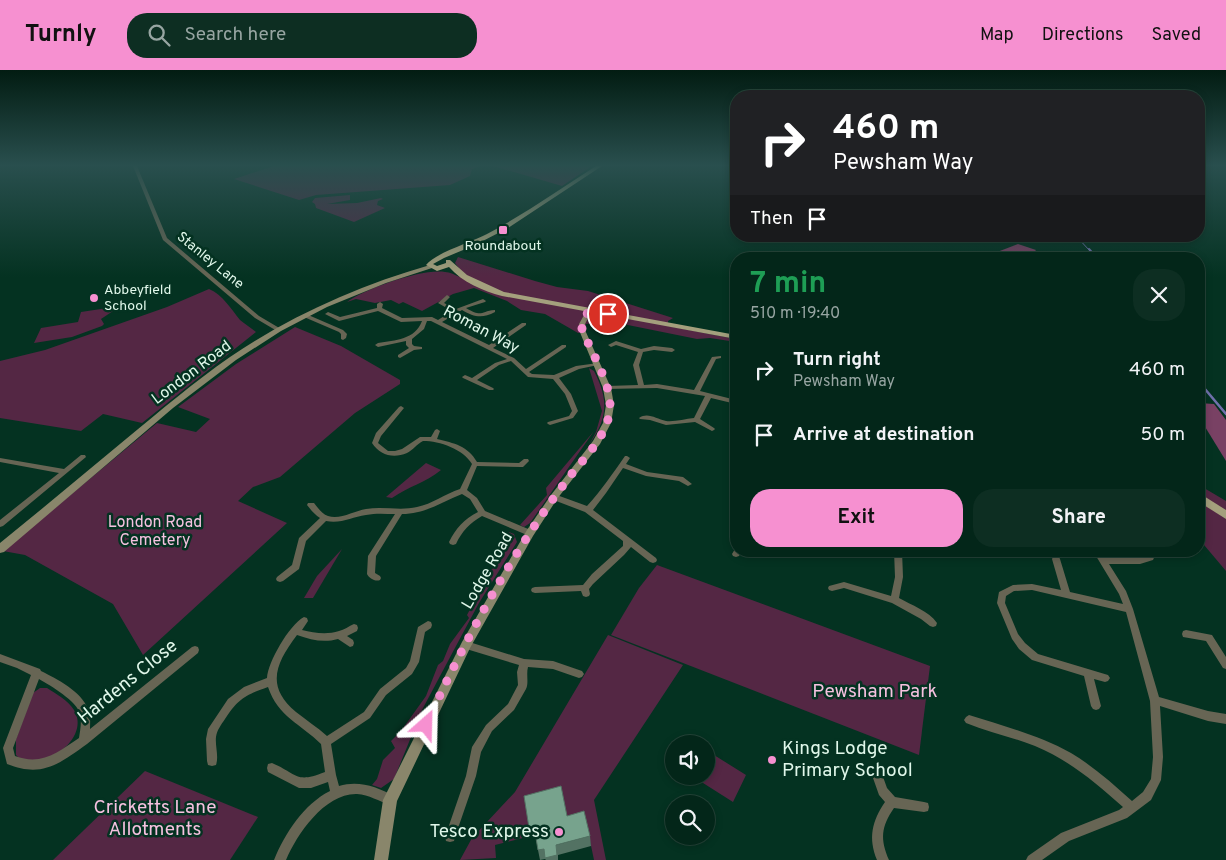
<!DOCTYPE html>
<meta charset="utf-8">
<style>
:root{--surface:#032619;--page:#0d2e22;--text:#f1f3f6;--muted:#97a5a2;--line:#244338;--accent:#f690d0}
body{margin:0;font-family:Overpass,sans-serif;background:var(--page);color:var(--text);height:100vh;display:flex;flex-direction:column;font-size:19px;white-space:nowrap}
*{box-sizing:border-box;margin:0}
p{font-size:16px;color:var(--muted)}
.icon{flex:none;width:28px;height:28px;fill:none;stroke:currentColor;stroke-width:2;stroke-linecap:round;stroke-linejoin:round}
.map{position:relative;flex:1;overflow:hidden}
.panel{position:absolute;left:730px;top:182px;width:475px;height:305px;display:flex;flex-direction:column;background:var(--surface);border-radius:20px;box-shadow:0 2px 8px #0003,0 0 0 1px var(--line)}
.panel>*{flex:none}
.top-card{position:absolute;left:730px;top:20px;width:475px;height:152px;border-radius:20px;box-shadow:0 2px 8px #0003,0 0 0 1px var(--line);background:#202124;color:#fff;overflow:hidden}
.tools{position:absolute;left:665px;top:665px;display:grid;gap:10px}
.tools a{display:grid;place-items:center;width:50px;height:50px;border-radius:50%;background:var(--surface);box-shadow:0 2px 8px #0003,0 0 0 1px var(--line);font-size:25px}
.pin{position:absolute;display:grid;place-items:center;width:42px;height:42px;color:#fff;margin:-21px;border:2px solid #fff;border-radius:50%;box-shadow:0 1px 5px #0007}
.me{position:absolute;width:55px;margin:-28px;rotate:25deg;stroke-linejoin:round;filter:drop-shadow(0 0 4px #0008)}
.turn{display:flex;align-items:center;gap:18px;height:105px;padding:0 20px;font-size:22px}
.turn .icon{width:65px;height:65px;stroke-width:2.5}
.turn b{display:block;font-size:35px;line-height:42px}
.then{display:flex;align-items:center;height:48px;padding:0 20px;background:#0003;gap:10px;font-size:19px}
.round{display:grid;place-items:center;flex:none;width:52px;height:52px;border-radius:20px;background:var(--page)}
.headline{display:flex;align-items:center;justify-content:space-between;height:85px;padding:0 20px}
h1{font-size:30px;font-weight:700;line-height:38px;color:#1e9e55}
.action{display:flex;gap:10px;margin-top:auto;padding:10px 20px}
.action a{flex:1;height:58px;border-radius:20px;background:var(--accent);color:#111;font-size:20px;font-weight:700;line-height:58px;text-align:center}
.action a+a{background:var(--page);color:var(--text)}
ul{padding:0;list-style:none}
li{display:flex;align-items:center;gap:15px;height:65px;padding:0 20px}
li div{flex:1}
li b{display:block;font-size:19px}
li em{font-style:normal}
header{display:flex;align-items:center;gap:30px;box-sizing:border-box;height:70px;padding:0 25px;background:var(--accent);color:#111}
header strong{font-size:24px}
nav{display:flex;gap:28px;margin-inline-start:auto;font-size:18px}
.search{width:350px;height:45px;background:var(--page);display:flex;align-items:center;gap:12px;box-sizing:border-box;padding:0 18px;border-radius:20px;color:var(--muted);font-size:19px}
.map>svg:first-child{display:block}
</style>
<header>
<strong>Turnly</strong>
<div class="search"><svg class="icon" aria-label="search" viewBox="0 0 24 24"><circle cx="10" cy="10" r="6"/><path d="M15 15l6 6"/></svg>Search here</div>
<nav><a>Map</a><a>Directions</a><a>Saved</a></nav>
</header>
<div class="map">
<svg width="1226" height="790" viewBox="0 0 1226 790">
<rect width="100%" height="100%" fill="#043221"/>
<g fill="#542744">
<path d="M274,96H481L472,99L470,106L450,115L316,125L299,130L234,109Z"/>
<path d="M493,96H592L562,116Z"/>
<path d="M350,125V130L327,134L357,133L381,128L383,129L378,131L377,135L385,138L354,152L316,138L315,134L312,132L315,128Z"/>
<path d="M458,187L535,211L557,217L588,221L673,248L668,251V256L736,269V272L710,268L697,269L613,252L586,254V263H578L545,244L521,240L507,231L474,218L453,224L422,241L403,232L399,234L391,230L375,233L356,229L347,232C364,219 423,198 445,202C450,202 455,205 460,207L464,205L455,193Z"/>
<path d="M209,219C223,225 231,239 240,250C245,254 251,258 256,262L142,353L103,344L81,361L0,348V291L45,280L167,237Z"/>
<path d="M114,237L113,241L101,249L104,254L102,256L72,267L34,273L41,258L78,252L81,242Z"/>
<path d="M295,257L341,276L400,310V314L355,343L280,407L253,417L238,431L287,453L143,585L113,534L25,485L3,481L157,353L196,362L210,349L178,337L236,294Z"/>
<path d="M589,298L594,301C609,330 608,348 589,375L596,362L602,341Z"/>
<path d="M594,361L530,453L524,457L520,455L547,425L546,418Z"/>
<path d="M426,393L441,400C425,413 409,416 392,428L386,427Z"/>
<path d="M1199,415L1226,431V501L1199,469Z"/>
<path d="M509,462L514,464L517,472L479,533L456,576L422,640L394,709L381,718L372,715L377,709L383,690L395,678L391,671L401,661L426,626L438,595L443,591L450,574L469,548L467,545L491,500L498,494Z"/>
<path d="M342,479L313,528H304L317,506Z"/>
<path d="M657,495L930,596L919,685L611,565L639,518Z"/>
<path d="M608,565L683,595L594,730L606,790H594L586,752L495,775L496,788L460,790L472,768L515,722Z"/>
<path d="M40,618H47C56,624 68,630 74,640C88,663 59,689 37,691C32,691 26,690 21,690L16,685V669L33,623Z"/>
<path d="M706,680L746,705L733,732L692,706H706Z"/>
<path d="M145,701L258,747L230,790H53Z"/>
</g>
<g fill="#794164">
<path d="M1018,174L1036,180L1028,189H979Z"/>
<path d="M1199,333L1214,334L1226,350V391L1199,347Z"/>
</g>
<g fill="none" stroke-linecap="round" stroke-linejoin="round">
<path stroke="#7071ac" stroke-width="1" d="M1076,166L1090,181"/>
<path stroke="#7071ac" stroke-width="2" d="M1089,179L1098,189"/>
<path stroke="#7071ac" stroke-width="2.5" d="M1199,312L1226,344"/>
<g fill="#676554" fill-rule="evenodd">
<path d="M133,96H137L167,168L259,246L281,259V261H277L255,248L163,170Z"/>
<path d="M447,225L450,227L444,233L456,239L483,229L486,231L485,232L466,238C483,248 480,241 495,240V242C482,249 474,247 462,240L442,252L489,275L522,253H526V255L493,278L514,288L526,299L562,275H566V277L529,302L532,304L554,305L576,296L598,293V295L579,299L559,308L571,324L578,341L573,348L550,355L548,354L547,353L548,352L569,346L572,341L565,324L553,309L528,307L511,291L499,295L477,310L493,318L494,319L493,320H489L463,308L462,307L465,305L472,308L495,293L507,289L431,251H427L424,259L412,269V274L414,276L422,277V279L414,280L400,288L398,287V285L409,278L406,275V271L378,277L375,275L378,273C395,270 415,270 422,251L401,252L378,241L339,251L325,244L328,242L340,247L377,238V234L380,232L383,234L382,238L402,248L432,247L438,250L452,241L438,233Z"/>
<path d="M306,244L343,260L347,264L346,268L343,270L341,269V264L339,262L304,247V245Z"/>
<path d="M616,271L641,279L654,276L672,278L675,280L672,282L654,280L643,282L639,295L644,315L657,314L694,320L712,287L721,286V288L716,289L700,321L736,330V334L711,328L700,349L714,358L715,359L714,360L712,361L695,352L666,355L650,350L640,349L639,348C648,342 656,349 666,351C674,352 685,349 694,348L705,326L657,318L605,319L604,318L607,316L638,315L633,295L638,282L616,275L611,277L608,275Z"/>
<path d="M401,336L404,338L381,366L378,373L388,381H395L402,379L420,367H431L435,360L437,359L440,361L437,369C454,373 468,376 477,392L519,393L524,389H528L529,391L523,397H521L477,396L467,420L477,428L485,441L533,461L534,463L533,465H527L482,446C470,453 462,461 456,474L453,475L450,474L449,472C456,458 464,449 478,442L470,429L462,424C442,432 425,444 402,444L376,486L375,503L380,506L381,508L380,510C375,512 369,508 367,504L368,486L395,444C385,444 376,443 366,445C352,447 341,454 326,451L306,471L299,499L283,511L280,512L277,511L276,509L277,507L292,495L299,468L320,448C315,445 311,440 307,435L308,433H314C318,438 322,444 328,446C340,450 354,441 366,439C383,436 400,441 417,437C432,434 445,424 460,419L472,394C463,379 440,371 423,371C417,374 413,380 407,383C393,389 380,385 372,373L376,363L399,337Z"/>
<path d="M81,385H85L86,387L3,456L0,457V450L59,403L0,392V388L64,399Z"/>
<path d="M625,386H627L630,388L626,394L647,402L683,407L692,414L688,416L679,411L646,406L623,398L606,423L593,440L656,488L657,490L656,492L653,493L650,492L631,477L624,485L593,514L589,519L590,524L589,526L586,527L583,526L581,521L535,523L532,522L531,520L532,518L535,517L583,515L592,504L623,476V471L585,442L551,429L550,427L551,425L554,424L587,436C601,421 613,403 625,386Z"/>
<path d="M735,479H736V481H742L739,486L736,487L733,486L732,484Z"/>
<path d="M894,481H902L903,507L899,528C911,535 929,541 937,553L936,556L933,557L930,556L921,549L892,533L844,518L832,521L829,520L828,518L829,516L844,512L891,526L895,507Z"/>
<path d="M1093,481H1101L1105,488H1140L1147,486L1149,481H1157L1153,490L1140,494H1109L1126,521L1133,539L1159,627L1208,641L1226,644V654L1208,651L1160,636L1163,687L1161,710L1151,730L1127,748L1069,771L1042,790H1026L1028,786L1061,763L1119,740L1123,737C1096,713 1069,690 1035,676C1012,667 988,662 966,653L964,650L966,647L969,645C1003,656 1039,665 1071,683C1093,696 1113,714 1132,731L1143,722L1151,709L1153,687L1150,631L1126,542L1032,520L1014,521L1006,526L1005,533L1018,564L1025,573L1038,584L1108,605L1110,608L1108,611L1105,612L1094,609L1101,636L1099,639L1096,640L1093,639L1091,636L1084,606L1032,590L1019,579L1012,569L997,533L999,522L1013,515L1032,514L1061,520L1052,489L1053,487L1056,486L1059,487L1060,489L1070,522L1123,534L1119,524Z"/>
<path d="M304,547L307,548L308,551L302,560C314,563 327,565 339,561C344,560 349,556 354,554L357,555L358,558L357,561L347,566L353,570L354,573L353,576L350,577L338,569C324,573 311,570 297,565C276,593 265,616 296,642C306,650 317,657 327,666L364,642L380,619L406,598L410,591L418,557L428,551L431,552L432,555L431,558L425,562L419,592L412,604L386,625L370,648L331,674L336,705L339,716C359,710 377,717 394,726L395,730L394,734L390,735C379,731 369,725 357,724C325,723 297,764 286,790H274C285,763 304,734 330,721L328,712L311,718H299L268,702L267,698L268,694L272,693C298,704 295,714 325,702L321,674C301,654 278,647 268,617C245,625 238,629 225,649C221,655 217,660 216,667C215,676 219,686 216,695L212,696L208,695L207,691L206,669L208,659L228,629L244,617L267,608C268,592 289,555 304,547Z"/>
<path d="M1186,560L1212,565L1226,587V599L1223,598L1206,571L1183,567L1182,564L1183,561Z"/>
<path d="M466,571L524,589L553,591L582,601L584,604L582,607L579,608L553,599L528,597C526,604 529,613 526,619L514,640L492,661L481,682L476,706L455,767L454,771L450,772L446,771L445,767L466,706L472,677L486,655L508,634L518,615L517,602L519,595L463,578L462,575L463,572Z"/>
<path d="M195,576L198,577L199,580L198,583L87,674C59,694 42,708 7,694L3,678L31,605L17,598L0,592V584L40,599L41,601C57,609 81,621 88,639C91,645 90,652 90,659L192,577ZM39,609C51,616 77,631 80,644C82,652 80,661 79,668C58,682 42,696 15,686L13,678Z"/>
<path d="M878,703L882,704L887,718L895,727L924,732L928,733L929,737L928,741L924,742L894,738C881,757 880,769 889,790H877C868,768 872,751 885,732L879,725L873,708L874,704Z"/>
</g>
<g fill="#89866b" fill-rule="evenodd">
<path d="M430,195L432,196V198L386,213L327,237L281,261L236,290L173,338L4,482L0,483V473C42,439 84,404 126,369C160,341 194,312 230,287C290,246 360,215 430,195Z"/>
<path d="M589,239L592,241L585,254V260L611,318L614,335L611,353L600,374L557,429L533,466L470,578L397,731L388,790H374L383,730L462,572L527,460L551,425L593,371L603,353L606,335L603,318L579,260V254L587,240Z"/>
</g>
<g fill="#a4a07d" fill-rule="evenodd">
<path d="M596,96H602L508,158L475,175L444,188L433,194L437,196L446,193V190H450L467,205L504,222L736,265V269L502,226C483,221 462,212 449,197L437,201L426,195C435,183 472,172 487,164C525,144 560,119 596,96Z"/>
<path d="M1199,423L1226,440V449L1199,432Z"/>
</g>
</g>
<g fill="#537263">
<path d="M534,756L536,767L531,768L529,758Z"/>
<path d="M590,766L591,776L558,785V790H546L545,789L540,790L538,780Z"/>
</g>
<path fill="#77a38d" stroke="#537263" d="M561,716L567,746L584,741L590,766L556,775L557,785L545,788L544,779L538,780L534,756L529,758L524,726Z"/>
<linearGradient id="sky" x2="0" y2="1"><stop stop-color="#021c12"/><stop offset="0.46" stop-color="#294f4e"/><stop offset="1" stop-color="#294f4e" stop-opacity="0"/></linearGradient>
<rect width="1226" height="207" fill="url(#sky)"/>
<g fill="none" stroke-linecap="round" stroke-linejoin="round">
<path stroke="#f690d0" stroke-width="9" stroke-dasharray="0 16.2" d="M426,655C466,568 512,482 570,406C586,386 611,362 610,334C610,313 591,280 582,260V254L589,240L608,244"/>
</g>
<g fill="#f690d0" stroke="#043221" stroke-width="2">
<rect x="498" y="155" width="10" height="10" rx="2.5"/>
<circle cx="94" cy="228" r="5"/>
<circle cx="772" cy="690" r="5"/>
<circle cx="559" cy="762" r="5"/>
</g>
<g text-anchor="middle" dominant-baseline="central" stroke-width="5" stroke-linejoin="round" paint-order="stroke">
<g font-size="14" fill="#e0f7ea" stroke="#043221">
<text x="503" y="176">Roundabout</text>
<text x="104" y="220" text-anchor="start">Abbeyfield<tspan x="104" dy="16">School</tspan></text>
</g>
<g font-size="14" fill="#e0f7ea" stroke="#043221">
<text transform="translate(210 191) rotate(39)">Stanley Lane</text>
</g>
<g font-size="16" fill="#e0f7ea" stroke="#043221">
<text transform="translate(481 260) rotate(28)">Roman Way</text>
<text transform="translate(192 303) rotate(-37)">London Road</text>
<text transform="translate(488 501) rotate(-60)">Lodge Road</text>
</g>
<g font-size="16" fill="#f6c1e0" stroke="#043221">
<text x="155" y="453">London Road<tspan x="155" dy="18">Cemetery</tspan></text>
</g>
<g font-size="19" fill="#e0f7ea" stroke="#043221">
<text transform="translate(128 612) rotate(-39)">Hardens Close</text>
</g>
<g font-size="19" fill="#f6c1e0" stroke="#043221">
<text x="875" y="622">Pewsham Park</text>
<text x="155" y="738">Cricketts Lane<tspan x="155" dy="22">Allotments</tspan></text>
</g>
<g font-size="19" fill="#e0f7ea" stroke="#043221" text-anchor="start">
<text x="782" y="679">Kings Lodge<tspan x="782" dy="22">Primary School</tspan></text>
<text x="549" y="762" text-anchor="end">Tesco Express</text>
</g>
</g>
</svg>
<div class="tools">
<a><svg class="icon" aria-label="sound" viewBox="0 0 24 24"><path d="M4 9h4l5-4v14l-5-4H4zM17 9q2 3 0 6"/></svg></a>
<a><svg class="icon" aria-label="search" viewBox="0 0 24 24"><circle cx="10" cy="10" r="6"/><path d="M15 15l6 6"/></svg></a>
</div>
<div class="pin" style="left:608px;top:244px;background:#d93025"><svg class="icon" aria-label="arrive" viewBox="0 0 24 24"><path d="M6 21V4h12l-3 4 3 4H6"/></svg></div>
<svg class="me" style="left:426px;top:655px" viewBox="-20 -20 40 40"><path d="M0-17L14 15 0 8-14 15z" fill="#f690d0" stroke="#fff" stroke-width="4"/></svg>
<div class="top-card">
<div class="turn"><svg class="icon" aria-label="right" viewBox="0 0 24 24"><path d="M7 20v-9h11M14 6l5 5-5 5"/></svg><div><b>460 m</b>Pewsham Way</div></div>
<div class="then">Then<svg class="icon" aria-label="arrive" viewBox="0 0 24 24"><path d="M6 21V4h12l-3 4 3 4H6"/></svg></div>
</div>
<section class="panel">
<div class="headline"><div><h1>7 min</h1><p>510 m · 19:40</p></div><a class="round"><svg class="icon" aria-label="close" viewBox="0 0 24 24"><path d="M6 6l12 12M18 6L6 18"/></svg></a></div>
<ul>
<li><svg class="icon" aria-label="right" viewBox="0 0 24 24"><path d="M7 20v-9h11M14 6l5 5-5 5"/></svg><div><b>Turn right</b><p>Pewsham Way</p></div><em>460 m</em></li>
<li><svg class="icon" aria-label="arrive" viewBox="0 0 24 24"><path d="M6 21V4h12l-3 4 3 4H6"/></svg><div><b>Arrive at destination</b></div><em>50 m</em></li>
</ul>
<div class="action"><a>Exit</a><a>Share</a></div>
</section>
</div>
